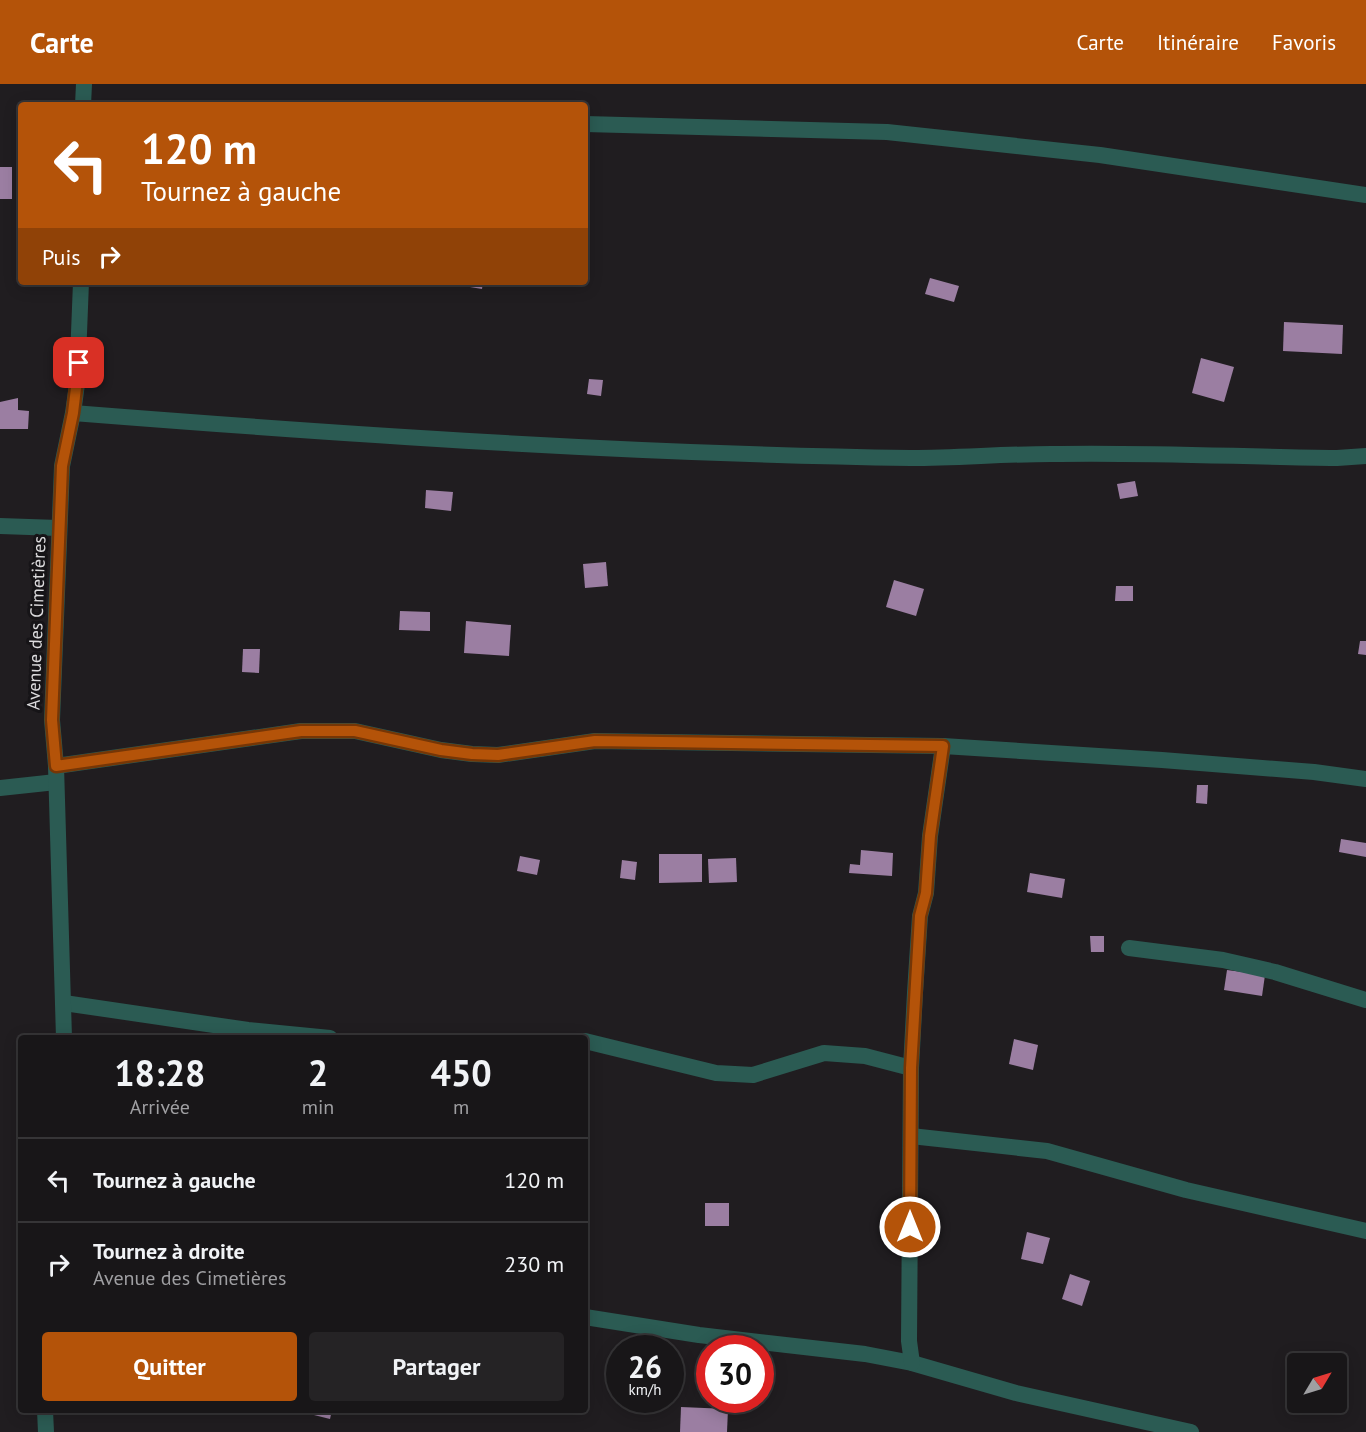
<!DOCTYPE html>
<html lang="fr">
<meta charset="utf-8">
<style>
:root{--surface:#181618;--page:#252325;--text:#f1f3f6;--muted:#9f9fa2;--line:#363537;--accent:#b45309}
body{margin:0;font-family:"PT Sans",sans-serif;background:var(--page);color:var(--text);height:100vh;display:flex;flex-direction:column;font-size:22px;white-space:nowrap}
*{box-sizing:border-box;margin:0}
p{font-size:20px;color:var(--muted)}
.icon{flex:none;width:33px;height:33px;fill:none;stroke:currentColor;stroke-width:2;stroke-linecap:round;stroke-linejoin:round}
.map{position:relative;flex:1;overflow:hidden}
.drawer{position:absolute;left:18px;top:951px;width:570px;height:378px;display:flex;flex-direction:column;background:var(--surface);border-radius:6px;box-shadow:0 3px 15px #0003,0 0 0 2px var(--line)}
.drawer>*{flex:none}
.guide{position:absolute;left:18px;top:18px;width:570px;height:183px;border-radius:6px;box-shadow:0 3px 15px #0003,0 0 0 2px var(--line);background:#b45309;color:#fff;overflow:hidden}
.needle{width:39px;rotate:52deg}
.controls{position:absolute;left:1287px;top:1269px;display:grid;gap:12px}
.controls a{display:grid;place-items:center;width:60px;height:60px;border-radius:6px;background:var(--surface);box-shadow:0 3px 15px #0003,0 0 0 2px var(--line);font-size:30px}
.speed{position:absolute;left:606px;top:1251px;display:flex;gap:12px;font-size:30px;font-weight:700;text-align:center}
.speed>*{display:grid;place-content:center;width:78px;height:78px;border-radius:50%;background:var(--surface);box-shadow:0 3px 15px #0003,0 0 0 2px var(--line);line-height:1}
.speed small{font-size:15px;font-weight:400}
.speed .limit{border:9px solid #d22;background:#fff;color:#111}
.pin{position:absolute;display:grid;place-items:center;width:51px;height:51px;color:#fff;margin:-26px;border-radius:12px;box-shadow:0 3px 9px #0006}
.me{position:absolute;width:66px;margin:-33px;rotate:0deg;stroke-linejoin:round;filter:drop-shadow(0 0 4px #0008)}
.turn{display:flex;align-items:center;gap:21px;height:126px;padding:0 24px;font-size:27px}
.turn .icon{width:78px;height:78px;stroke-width:2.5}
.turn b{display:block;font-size:42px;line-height:51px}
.then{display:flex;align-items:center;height:57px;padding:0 24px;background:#0003;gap:12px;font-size:22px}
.eta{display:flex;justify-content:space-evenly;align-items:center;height:102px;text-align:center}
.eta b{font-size:36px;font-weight:800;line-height:42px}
.cta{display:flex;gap:12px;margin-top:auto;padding:12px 24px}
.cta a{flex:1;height:69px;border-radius:6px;background:var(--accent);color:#fff;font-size:24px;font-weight:800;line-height:69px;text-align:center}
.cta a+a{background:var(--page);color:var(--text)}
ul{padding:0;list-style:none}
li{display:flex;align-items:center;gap:18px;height:84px;padding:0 24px;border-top:2px solid var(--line)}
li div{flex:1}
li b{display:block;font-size:22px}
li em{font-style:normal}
header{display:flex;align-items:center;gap:36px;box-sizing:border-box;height:84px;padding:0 30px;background:var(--accent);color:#fff}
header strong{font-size:28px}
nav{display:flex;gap:33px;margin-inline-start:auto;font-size:21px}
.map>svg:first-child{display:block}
</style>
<header>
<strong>Carte</strong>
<nav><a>Carte</a><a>Itinéraire</a><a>Favoris</a></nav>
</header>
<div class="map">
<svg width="1366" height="1348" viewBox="0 0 1366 1348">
<rect width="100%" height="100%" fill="#201d20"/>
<g fill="#9b7ea2">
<rect x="0" y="83" width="12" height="32"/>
<path d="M930,194L959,202L954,218L925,210Z"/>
<path d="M459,198H483L482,205L458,201Z"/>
<path d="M1284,238L1343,241L1342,270L1283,267Z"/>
<path d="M1201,274L1234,283L1224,318L1192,309Z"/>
<path d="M589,295L603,296L601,312L587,310Z"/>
<path d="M18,314V326L29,327L28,345H0V318Z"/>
<path d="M1135,397L1138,412L1120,415L1117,400Z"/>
<path d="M426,406L453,408L451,427L425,424Z"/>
<path d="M606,478L608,502L585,504L583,480Z"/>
<path d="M894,496L924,505L916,532L886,523Z"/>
<path d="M1116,502H1133V517H1115Z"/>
<path d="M400,527L430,528V547L399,546Z"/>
<path d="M466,537L511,541L509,572L464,569Z"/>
<path d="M1360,557H1366V571L1358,570Z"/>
<path d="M243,565H260L259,589L242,588Z"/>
<path d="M1197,701H1208L1207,720L1196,719Z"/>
<path d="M1341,755L1366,759V773L1339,768Z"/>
<path d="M861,766L893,769L892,792L849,789L850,780L860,781Z"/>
<path d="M659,770H702V798L659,799Z"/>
<path d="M520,772L540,776L537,791L517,787Z"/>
<path d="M736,774L737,798L709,799L708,775Z"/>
<path d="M622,776L637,778L635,796L620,794Z"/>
<path d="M1030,789L1065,795L1062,814L1027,808Z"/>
<path d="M1090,852H1104V868H1091Z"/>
<path d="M1227,886L1265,891L1262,912L1224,906Z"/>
<path d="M1014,955L1038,961L1033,986L1009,980Z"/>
<rect x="705" y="1119" width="24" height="23"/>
<path d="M1027,1148L1050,1154L1043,1180L1021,1175Z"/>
<path d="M1070,1190L1090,1197L1082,1222L1062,1215Z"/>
<path d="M681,1323L728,1325L727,1348H680Z"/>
<path d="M307,1326H332L330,1335L306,1329Z"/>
</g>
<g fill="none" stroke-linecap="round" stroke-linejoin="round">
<g stroke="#2b5b53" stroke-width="16">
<path d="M83,21L84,0"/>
<path d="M585,40L887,48L1100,71L1366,111"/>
<path d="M73,329C352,351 631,370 911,374C958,374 1004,370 1051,370C1146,368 1242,373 1337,374L1366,372"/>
<path d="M0,442L58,444"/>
<path d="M56,682L301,647H355L441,666L472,670L498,671L595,657L943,662L1162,676L1314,688L1366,695"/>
<path d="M0,704L56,698"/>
<path d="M1129,864L1223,876L1275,888L1366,916"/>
<path d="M64,919L248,946L330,954"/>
<path d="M64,954L56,682L52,636L62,382L73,329L77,300L81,198"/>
<path d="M585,957L716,989L753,991L824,969L865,972L911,984"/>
<path d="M911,1052L1047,1067L1186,1106L1366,1147"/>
<path d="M585,1233L699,1251L865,1270L912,1279L1016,1309L1191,1348"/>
<path d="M912,1279L909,1257L911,984L915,909L920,832L926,809L930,752L943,662"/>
<path d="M45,1326L46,1348"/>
</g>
</g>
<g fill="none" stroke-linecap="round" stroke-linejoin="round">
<defs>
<path id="route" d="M79,279L73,329L62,382L52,636L56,682L301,647H355L441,666L472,670L498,671L595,657L943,662L930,752L926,809L920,832L911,984L910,1143"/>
</defs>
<use href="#route" stroke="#753606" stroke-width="15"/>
<use href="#route" stroke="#b45309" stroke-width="10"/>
</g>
<g text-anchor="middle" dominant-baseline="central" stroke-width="6" stroke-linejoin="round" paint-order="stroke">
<g font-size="18" fill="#dcdbdd" stroke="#161417">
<text transform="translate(36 539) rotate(-88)">Avenue des Cimetières</text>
</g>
</g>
</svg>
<div class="controls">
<a><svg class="needle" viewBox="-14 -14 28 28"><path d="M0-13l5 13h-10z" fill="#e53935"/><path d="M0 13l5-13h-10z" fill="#9f9fa2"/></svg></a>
</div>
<div class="speed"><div>26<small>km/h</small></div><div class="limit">30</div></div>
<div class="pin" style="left:79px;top:279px;background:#d93025"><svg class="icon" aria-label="arrive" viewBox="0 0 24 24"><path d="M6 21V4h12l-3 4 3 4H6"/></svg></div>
<svg class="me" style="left:910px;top:1143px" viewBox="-20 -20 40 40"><circle r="17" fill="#b45309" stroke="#fff" stroke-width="3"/><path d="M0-11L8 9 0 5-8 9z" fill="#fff"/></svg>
<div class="guide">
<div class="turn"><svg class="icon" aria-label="left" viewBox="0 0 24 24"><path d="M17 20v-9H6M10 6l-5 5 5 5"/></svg><div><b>120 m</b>Tournez à gauche</div></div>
<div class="then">Puis<svg class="icon" aria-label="right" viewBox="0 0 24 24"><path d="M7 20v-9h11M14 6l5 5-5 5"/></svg></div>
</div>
<section class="drawer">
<div class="eta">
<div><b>18:28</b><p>Arrivée</p></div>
<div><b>2</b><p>min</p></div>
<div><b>450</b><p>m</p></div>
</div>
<ul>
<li><svg class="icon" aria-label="left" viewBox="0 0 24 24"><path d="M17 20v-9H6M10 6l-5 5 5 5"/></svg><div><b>Tournez à gauche</b></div><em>120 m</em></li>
<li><svg class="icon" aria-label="right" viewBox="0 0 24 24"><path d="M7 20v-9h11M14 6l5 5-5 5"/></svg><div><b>Tournez à droite</b><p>Avenue des Cimetières</p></div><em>230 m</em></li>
</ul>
<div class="cta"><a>Quitter</a><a>Partager</a></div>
</section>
</div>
